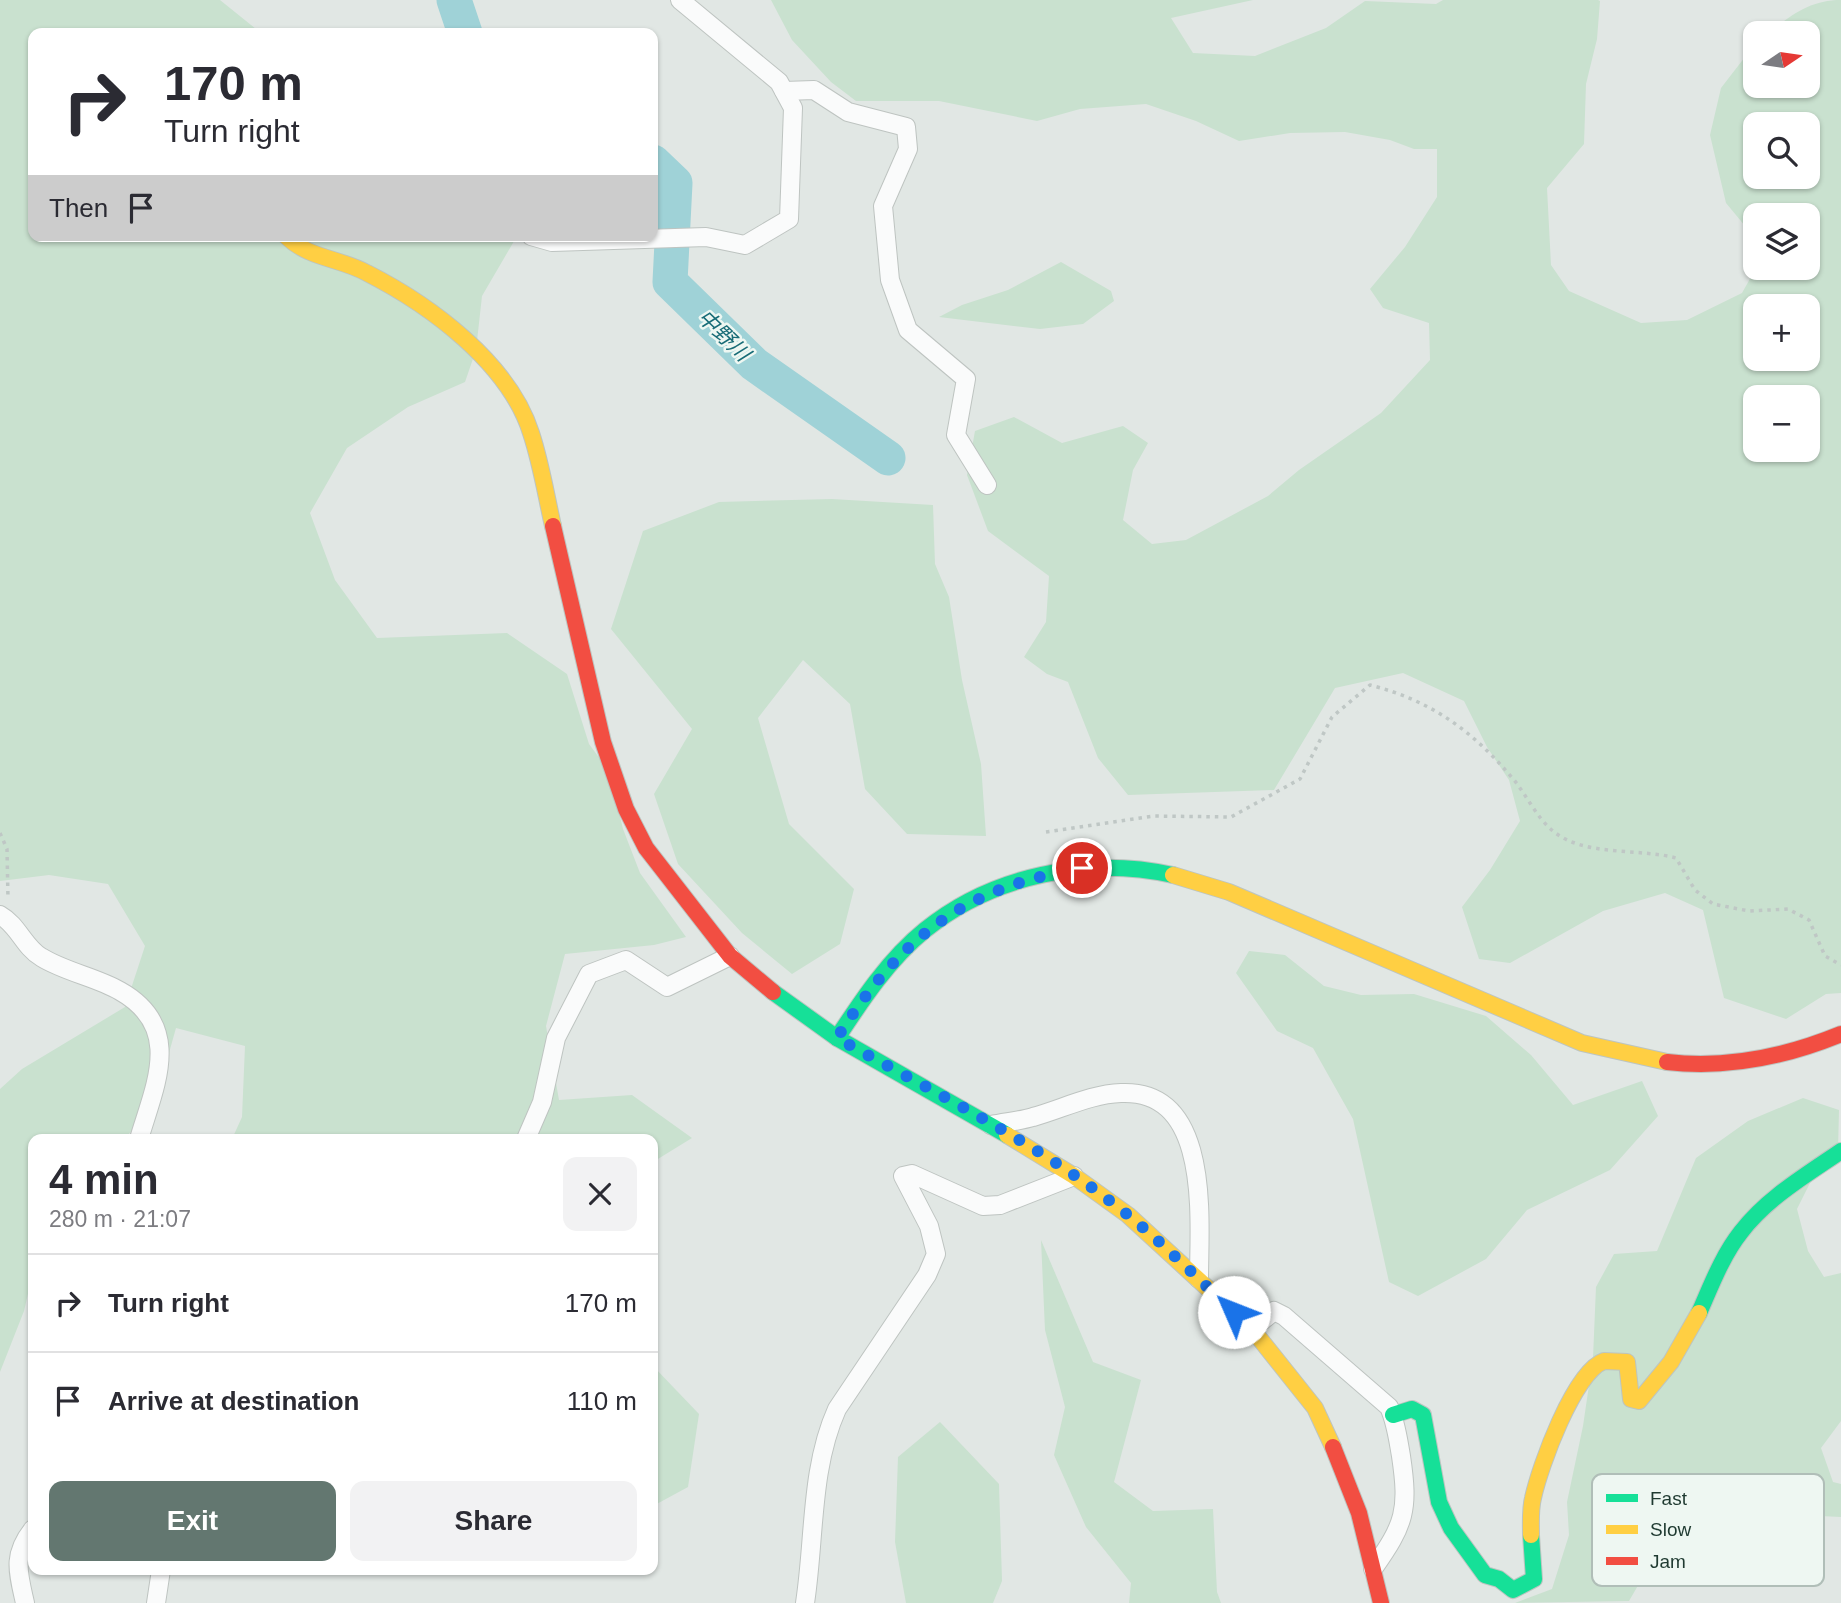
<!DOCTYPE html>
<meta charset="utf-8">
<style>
:root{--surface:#fff;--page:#f2f2f3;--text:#2b2b33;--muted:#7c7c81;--line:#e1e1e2;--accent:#637770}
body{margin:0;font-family:Arial,"Noto Sans JP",sans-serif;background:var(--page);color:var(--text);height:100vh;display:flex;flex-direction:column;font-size:26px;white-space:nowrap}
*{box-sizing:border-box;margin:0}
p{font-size:23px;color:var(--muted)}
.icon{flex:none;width:38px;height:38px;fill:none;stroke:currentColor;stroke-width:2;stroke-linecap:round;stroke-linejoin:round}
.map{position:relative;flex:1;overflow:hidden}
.drawer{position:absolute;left:28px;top:1134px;width:630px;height:441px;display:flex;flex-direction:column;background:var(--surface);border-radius:14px;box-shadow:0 2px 5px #0004}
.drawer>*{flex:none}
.guide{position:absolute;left:28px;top:28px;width:630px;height:214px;border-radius:14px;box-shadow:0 2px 5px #0004;background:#fff;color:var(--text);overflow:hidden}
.needle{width:46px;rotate:77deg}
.tools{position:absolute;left:1743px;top:21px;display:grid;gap:14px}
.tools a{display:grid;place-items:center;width:77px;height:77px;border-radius:14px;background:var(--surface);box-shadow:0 2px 5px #0004;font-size:35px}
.pin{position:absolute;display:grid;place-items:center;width:60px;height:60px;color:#fff;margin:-30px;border:4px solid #fff;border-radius:50%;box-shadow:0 2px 7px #0007}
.me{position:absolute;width:77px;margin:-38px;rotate:314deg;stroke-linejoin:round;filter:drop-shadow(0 0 5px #0008)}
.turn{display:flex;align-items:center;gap:24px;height:147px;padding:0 21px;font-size:32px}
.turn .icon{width:91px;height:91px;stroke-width:2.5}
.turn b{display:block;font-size:49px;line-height:60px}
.then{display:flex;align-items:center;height:66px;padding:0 21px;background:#0003;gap:14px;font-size:26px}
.round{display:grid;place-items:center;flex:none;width:74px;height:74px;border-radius:14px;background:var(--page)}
.head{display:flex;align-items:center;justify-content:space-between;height:119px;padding:0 21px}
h1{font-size:42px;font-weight:700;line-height:52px}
.cta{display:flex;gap:14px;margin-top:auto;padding:14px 21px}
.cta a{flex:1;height:80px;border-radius:14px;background:var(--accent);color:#fff;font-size:28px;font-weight:700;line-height:80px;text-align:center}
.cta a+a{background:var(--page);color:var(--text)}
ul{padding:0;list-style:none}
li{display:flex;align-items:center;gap:21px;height:98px;padding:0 21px;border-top:2px solid var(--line)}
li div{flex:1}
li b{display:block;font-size:26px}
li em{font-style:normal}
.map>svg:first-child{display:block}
</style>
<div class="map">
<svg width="1841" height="1603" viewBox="0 0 1841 1603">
<rect width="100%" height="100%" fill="#e1e7e4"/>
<g fill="#c9e1cf" fill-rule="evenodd">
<path d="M0,0H220L261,33H33V236H517L482,296L476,350L465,382L408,407L347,448L310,513L335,580L377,638L507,633L567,674L589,744L609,771L623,829L640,873L686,937L654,945L565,954L546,1026L559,1100L632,1095L692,1138L653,1162V1139H232L242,1117L245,1046L176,1028L156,1099L125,1139H33V1272L24,1311L0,1372V1089L22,1069L125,1007L145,946L108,884L49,875L0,881Z"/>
<path d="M771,0H1253L1171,18L1193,53L1255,56L1326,28L1365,1L1436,4L1443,0H1598L1600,1L1597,39L1586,84L1584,144L1547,188L1551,265L1569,291L1641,323L1687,320L1742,293L1756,268H1808V215H1755V238L1726,203L1710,135L1721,88L1755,44V86H1808V33H1769C1792,14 1811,0 1841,0V993L1826,994L1786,1019L1724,998L1703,910L1665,893L1603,911L1510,963L1479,959L1462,907L1490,870L1520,821L1509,780L1487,747L1464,701L1403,673L1335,688L1274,790L1128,795L1098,758L1068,682L1047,674L1024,657L1046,622L1049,576L988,531L967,475L975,431L1014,417L1062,443L1123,426L1148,443L1133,470L1123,520L1152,544L1186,540L1268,496L1299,470L1381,413L1430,360L1429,323L1383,308L1370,289L1405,247L1437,197V149H1414L1390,140L1345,132L1290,133L1239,141L1196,121L1146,104L1080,109L1037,121L939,101H856L831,82L792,40ZM1755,124H1808V177H1755ZM1755,306H1808V359H1755ZM1755,397H1808V450H1755Z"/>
<path d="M1061,262L1111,291L1114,301L1083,324L1040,329L939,317L962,305L1008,290Z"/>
<path d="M832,499L933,505L935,564L949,597L962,680L981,764L986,836L907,834L865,789L850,704L803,660L758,718L789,824L854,889L840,944L792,974L742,933L678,864L654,794L692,729L611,629L643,531L719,502Z"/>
<path d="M1249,951L1285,955L1324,986L1361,995L1414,994L1486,1016L1531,1055L1573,1105L1642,1081L1658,1116L1610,1170L1527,1210L1486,1259L1418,1296L1389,1282L1353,1119L1313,1048L1277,1031L1236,973Z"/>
<path d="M1803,1098L1839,1110L1838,1150L1815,1173L1797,1209L1808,1251L1824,1277L1841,1273V1421L1821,1448L1833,1482L1841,1484V1517L1820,1516L1786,1522L1758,1515L1723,1497L1686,1503L1629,1601L1515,1603L1552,1589L1569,1535L1567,1502L1583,1426L1593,1358L1596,1287L1614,1254L1657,1251L1696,1158L1748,1121Z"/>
<path d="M1041,1240L1093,1362L1141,1380L1114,1482L1153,1511L1213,1509L1217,1592L1221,1603H1129L1131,1583L1086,1527L1054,1455L1065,1407L1045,1330Z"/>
<path d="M653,1366L699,1414L688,1487L653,1506Z"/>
<path d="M940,1422L999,1484L1002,1581L993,1603H906L895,1542L898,1457Z"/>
</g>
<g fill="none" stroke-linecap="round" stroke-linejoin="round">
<g stroke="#9fd2d7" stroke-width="35">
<path d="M454,0L465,33"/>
<path d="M653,162L675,183L670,282L754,364L888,458"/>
</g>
<defs>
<g id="street">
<path d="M784,91L814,90L848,112L906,127L908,149L883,206L890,280L908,330L966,379L956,435L987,485"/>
<path d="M531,236L552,242L706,237L745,245L789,219L793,108L779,82L680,0"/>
<path d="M0,915C18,925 24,947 41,957C65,972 96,977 120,991C184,1027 155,1085 139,1139"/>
<path d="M991,1125C1005,1122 1020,1121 1033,1117C1062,1109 1091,1094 1121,1093C1212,1089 1199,1220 1199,1279"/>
<path d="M526,1139L542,1102L556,1038L589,974L626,960L667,987L730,956"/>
<path d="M1252,1329L1274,1311L1284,1316L1389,1407C1396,1422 1398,1439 1401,1456C1409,1510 1405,1524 1373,1569"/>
<path d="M25,1603C18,1572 12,1555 33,1529"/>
<path d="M156,1603L161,1570"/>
<path d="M805,1603C815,1538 810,1469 837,1409L927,1275L936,1254L929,1226L903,1176L912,1174L983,1206L1000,1205L1074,1176"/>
</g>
<g id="fast">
<path d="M773,992L837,1038L1007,1135"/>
<path d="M837,1038C862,1000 889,959 925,930C993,875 1087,856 1173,875"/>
<path d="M1699,1313C1711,1286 1722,1256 1741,1232C1767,1198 1806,1175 1841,1151"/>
<path d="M1393,1415L1412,1409L1423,1415L1439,1502L1451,1528L1485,1575L1499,1579L1513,1590L1534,1579L1531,1535"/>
</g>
<g id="slow">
<path d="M286,236C309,259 340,258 367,273C430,305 509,363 531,433C541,463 546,495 553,526"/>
<path d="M1173,875L1229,892L1582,1043L1667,1062"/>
<path d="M1007,1135L1074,1176L1128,1215L1252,1329L1315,1408L1333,1447"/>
<path d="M1531,1535C1531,1523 1530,1510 1533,1498C1540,1466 1574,1372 1604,1361L1627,1362L1631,1399L1639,1401L1671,1362L1699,1313"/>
</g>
<g id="jam">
<path d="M553,526L603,742L626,809L646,848L730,956L773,992"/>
<path d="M1667,1062C1728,1069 1785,1057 1841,1034"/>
<path d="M1333,1447L1359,1513L1381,1603"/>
</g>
</defs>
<use href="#street" stroke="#bec4c1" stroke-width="20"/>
<use href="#fast" stroke="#bdc5c1" stroke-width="18"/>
<use href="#slow" stroke="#bdc5c1" stroke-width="18"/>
<use href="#jam" stroke="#bdc5c1" stroke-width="18"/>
<g stroke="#bfc7c5" stroke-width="3.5" stroke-dasharray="3.5 5" stroke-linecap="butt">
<path d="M1046,832L1154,816L1231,817L1300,779L1332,717L1370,685C1432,701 1473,731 1514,780C1527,796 1537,818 1553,831C1584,857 1640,848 1676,858L1695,890L1713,904L1749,911L1788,909L1809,920L1825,956L1841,965"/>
<path d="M0,833L7,849L8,899"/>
</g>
<use href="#street" stroke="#fafbfb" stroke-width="18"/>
<use href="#fast" stroke="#16e098" stroke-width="16"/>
<use href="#slow" stroke="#ffcf43" stroke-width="16"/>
<use href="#jam" stroke="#f24e42" stroke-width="16"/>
</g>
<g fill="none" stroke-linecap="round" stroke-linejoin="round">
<path stroke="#1a73e8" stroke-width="12" stroke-dasharray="0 21.6" d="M1082,868C963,888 901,937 837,1038C935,1093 1040,1144 1128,1215C1165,1245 1199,1280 1234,1312"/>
</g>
<g text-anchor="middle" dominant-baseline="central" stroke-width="5" stroke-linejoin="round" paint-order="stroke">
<g font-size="21" font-style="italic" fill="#186c77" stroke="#eef7f2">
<text transform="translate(724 335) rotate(44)">中野川</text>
</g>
</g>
<rect x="1592" y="1474" width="232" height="112" rx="10" fill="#eef7f2" stroke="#b0beb8" stroke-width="2"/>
<rect x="1606" y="1494" width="32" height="8" fill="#16e098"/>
<rect x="1606" y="1525" width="32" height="9" fill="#ffcf43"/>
<rect x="1606" y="1557" width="32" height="8" fill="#f24e42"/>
<g font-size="19" fill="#1f3a31">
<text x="1650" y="1505">Fast</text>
<text x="1650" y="1536">Slow</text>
<text x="1650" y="1568">Jam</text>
</g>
</svg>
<div class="tools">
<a><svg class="needle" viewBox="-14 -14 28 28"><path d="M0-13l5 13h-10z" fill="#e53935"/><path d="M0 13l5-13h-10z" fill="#7c7c81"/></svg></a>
<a><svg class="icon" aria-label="search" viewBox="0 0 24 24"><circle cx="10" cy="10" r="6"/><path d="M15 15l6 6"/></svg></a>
<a><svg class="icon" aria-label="layers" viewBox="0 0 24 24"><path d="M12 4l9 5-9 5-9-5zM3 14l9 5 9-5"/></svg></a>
<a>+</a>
<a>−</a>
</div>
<div class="pin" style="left:1082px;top:868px;background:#d93025"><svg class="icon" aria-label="arrive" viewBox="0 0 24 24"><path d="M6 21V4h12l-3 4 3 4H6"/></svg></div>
<svg class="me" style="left:1234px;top:1312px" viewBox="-20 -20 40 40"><circle r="19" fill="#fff"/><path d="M0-13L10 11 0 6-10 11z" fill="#1a73e8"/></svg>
<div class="guide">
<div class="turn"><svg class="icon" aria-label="right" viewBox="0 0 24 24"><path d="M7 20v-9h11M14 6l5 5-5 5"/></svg><div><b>170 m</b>Turn right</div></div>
<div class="then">Then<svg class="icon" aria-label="arrive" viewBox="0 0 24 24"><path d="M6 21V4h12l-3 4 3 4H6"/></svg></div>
</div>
<section class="drawer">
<div class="head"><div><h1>4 min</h1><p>280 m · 21:07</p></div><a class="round"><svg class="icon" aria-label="close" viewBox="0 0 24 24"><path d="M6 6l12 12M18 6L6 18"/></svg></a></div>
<ul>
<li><svg class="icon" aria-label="right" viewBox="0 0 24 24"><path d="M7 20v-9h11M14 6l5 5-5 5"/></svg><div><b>Turn right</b></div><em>170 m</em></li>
<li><svg class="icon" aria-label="arrive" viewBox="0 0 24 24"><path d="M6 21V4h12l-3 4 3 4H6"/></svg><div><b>Arrive at destination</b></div><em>110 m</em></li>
</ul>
<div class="cta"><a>Exit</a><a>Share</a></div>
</section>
</div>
